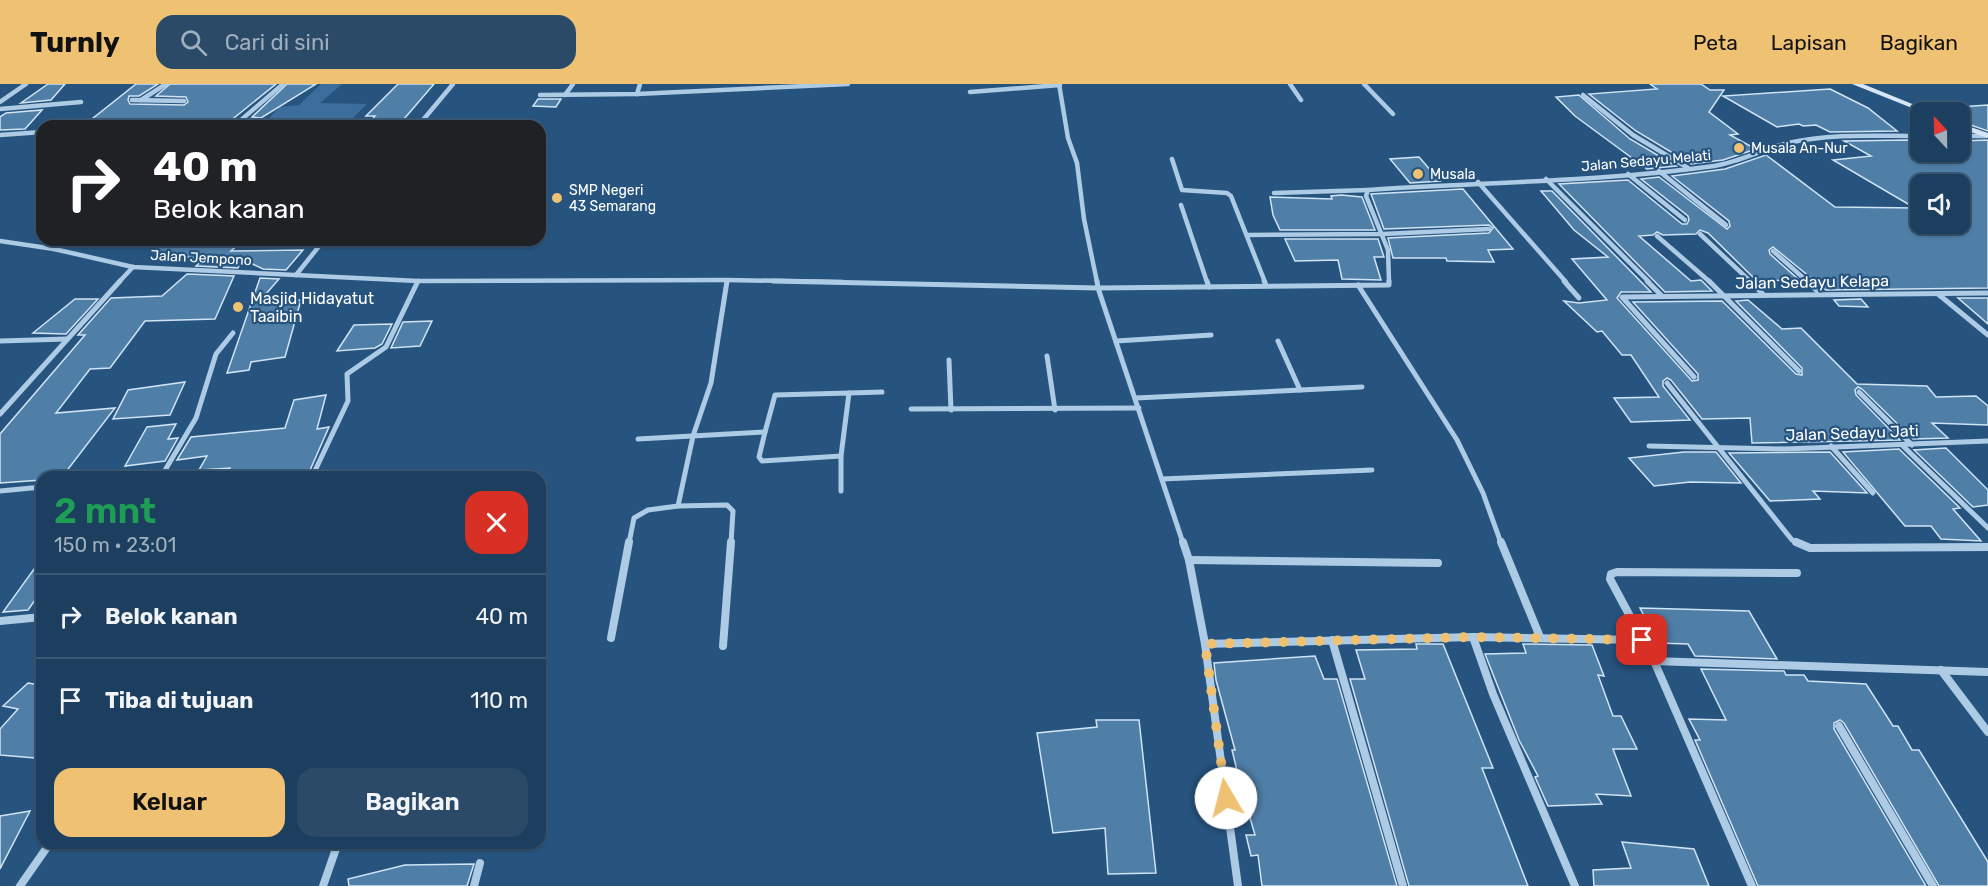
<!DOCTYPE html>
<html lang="id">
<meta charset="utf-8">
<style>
:root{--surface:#1d3f5f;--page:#2a4a68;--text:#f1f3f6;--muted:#a0afbd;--line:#3b5874;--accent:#eec173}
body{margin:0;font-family:Rubik,sans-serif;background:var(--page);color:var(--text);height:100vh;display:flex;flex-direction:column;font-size:22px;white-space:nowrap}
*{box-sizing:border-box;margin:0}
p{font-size:20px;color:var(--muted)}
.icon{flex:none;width:33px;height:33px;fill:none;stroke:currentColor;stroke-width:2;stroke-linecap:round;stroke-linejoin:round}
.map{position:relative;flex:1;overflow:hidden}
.panel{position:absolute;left:36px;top:387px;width:510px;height:378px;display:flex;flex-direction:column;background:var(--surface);border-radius:18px;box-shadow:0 2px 4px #0004,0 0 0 2px var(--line)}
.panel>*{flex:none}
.guide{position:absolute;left:36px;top:36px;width:510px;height:126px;border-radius:18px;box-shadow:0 2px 4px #0004,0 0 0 2px var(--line);background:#202124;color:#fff;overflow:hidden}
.needle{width:39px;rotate:338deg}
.fabs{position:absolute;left:1910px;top:18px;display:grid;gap:12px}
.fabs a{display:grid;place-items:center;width:60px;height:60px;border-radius:12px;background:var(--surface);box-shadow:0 2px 4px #0004,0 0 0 2px var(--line);font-size:30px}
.pin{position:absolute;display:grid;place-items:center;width:51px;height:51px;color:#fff;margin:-26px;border-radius:12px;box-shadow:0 3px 9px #0006}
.me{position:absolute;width:66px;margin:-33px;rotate:352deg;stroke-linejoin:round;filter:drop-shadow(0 0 4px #0008)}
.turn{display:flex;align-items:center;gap:21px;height:126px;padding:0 18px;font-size:27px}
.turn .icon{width:78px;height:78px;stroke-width:2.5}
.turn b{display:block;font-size:42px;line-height:51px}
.round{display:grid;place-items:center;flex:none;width:63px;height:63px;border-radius:18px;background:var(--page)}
.summary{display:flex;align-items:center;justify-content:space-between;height:102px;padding:0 18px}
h1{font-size:36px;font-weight:600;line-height:45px;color:#1e9e55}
.action{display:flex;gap:12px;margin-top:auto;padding:12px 18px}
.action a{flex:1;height:69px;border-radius:18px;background:var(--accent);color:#111;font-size:24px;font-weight:600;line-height:69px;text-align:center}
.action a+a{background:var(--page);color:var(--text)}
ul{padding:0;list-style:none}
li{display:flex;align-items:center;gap:18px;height:84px;padding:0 18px;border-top:2px solid var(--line)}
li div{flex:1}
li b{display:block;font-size:22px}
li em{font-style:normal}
header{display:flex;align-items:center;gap:36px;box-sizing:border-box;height:84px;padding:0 30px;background:var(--accent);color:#111}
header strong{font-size:28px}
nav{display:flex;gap:33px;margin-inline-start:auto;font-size:21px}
.search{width:420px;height:54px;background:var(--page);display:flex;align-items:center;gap:15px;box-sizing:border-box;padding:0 21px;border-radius:18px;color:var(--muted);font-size:22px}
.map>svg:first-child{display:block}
</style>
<header>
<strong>Turnly</strong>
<div class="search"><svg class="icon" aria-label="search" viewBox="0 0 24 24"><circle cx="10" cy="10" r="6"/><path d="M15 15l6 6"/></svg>Cari di sini</div>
<nav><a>Peta</a><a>Lapisan</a><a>Bagikan</a></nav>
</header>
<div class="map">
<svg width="1988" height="802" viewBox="0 0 1988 802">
<rect width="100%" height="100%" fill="#27547f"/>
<path fill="#3b6e9c" d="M321,0H342L320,19L367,20L345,42H261L280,23L299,21Z"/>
<g fill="#4f7ea7" stroke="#d0e4f4" stroke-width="1.5" fill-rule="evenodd">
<path d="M48,0H65L51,16L21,19Z"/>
<path d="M136,0H158L139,12H129L128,16L130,20L184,21L188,18L186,13L156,12L170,0H276L224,42L149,37L87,39Z"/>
<path d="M287,0H316L261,34L252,33Z"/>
<path d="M398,0H434L398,42H366L375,32H366Z"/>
<path d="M1650,0H1701L1710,6H1724L1709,28L1738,50L1730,51L1756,65L1723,76L1691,80L1636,47L1589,10L1657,5Z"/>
<path d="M1830,5L1868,24L1897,47L1830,48L1816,41L1803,42L1799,40L1777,43L1723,12Z"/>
<path d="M1579,11L1630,55L1676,82L1647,85L1575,32L1556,13Z"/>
<path d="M538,15H561L556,23L533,22Z"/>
<path d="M1988,21V47L1959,37V23Z"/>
<path d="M42,26L25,45L0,46V33L6,29Z"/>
<path d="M1909,56L1920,65V68H1959V57L1988,56V204L1826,206L1773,163L1769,166L1770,170L1798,195L1758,198L1708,149L1700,146L1696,150L1663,151L1657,148L1653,151L1639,152L1691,197L1701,196L1712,207L1665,208L1559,100L1628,96L1682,140H1687L1689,136L1688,132L1641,95L1659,93L1727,145L1730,142L1729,137L1672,92L1725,85L1766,71L1835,123L1915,124L1833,76L1871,72L1844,57ZM1920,100H1959V140H1920Z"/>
<path d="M1419,73L1440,97L1410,99L1390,75Z"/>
<path d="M1463,105L1513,165L1488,166L1494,178L1447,177L1446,174H1393L1388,154L1489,149L1493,144L1489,141L1384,145L1371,110Z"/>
<path d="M1541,107H1552L1651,208H1621L1617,214L1692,297L1698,296V290L1633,218L1722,217L1796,290L1802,291V284L1736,217L1748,216L1782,245L1801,244L1857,300L1927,302L1936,313L1976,312L1988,322V341L1932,339L1948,354L1913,355L1862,305L1858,303L1855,306L1856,311L1900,356L1752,359L1750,334L1702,335L1671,296L1667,294L1663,297V302L1690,336L1631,338L1614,314L1659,313L1631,271H1622L1602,247L1597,248L1564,217L1579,219L1607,216L1572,175L1608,173L1574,146Z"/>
<path d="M1341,111L1362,113L1375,146H1280L1273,131L1270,113L1332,115L1331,112Z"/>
<path d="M1285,155H1378L1384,173H1374L1381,196L1342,195L1338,176L1295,177Z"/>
<path d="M155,156H243L231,167L303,166L286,186L263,185L242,175L238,184L196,182L203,175L155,169Z"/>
<path d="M187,190L234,192L215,235L145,237L110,284L90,285L56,329L115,324L62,393H42V396L0,399V350L85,251H78L111,214L162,212Z"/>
<path d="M260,194L279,195L259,218L301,216L285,273L251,278L249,286L227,289Z"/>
<path d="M1958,214H1988V240Z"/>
<path d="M75,215H98L66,250L33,249Z"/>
<path d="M1861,215L1868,223L1839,222L1834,216Z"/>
<path d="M432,237L420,262L391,264L403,238Z"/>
<path d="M392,240L382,260L375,264L337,267L354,241Z"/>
<path d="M185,298L170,331L113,335L128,306Z"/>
<path d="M326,311L317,345L329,343L307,393H224L230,384L199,386L207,372L177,376L191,353L285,344L294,316Z"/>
<path d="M176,340L168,355L178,354L165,377L125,382L147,343Z"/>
<path d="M1946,364L1988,406V421L1973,423L1914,366Z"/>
<path d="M1899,365L1960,424L1953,425L1981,457L1941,455L1931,442H1905L1843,368Z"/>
<path d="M1684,368H1716L1741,399L1690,398L1654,402L1629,374Z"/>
<path d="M1830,368L1867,409L1813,407L1820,415L1770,417L1729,369Z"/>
<path d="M42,474V506L28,526L3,528Z"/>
<path d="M1640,524L1749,527L1777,575L1695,572L1688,560L1658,559Z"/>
<path d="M1416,560H1443L1493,684H1482L1528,802H1409L1350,595H1365L1356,566L1417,565Z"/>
<path d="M1523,560L1592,561L1604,592L1598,591L1613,632H1621L1637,665H1613L1631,712L1596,710L1602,720L1548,722L1535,693L1538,692L1519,656L1485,570L1526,569Z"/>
<path d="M1315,572L1324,595H1337L1397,802H1262L1258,771L1251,772L1246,751H1255L1241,703L1232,666H1235L1216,596L1214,579Z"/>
<path d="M1701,585L1784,587L1786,591H1804L1808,597L1866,600L1893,642H1898L1912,666H1919L1988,778V802H1939L1844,639L1840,636L1834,639V645L1926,802H1758L1695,656H1700L1689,635L1726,636Z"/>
<path d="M28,599L40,601L42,599V665L35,674L0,671V645L18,625L3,622Z"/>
<path d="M1096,636H1139L1156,789L1108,790L1105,744L1053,749L1037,649L1097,643Z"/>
<path d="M30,727L0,785V732Z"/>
<path d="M1622,758L1694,765L1709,802H1594L1593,786L1631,784Z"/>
<path d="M474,780L467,802H349L348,795L405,781Z"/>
</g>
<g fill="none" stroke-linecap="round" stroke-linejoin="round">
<g stroke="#adcbe5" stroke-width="4.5">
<path d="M1059,0L1068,54L1077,79L1084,135L1097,198"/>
<path d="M1290,0L1301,16"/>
<path d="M1364,0L1393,30"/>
<path d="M970,8L1060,1"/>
<path d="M637,10L640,0"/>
<path d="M540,11L637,10L848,0"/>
<path d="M565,11L573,0"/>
<path d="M1583,11L1633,51L1688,84"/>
<path d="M132,16L184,17"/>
<path d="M141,16L166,0"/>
<path d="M0,18L26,0"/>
<path d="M0,25L81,18"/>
<path d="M234,42L283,0"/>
<path d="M418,42L453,0"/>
<path d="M0,51L42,48"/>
<path d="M1959,52H1986"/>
<path d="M1172,75L1182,106L1227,109L1231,112L1265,198"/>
<path d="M1659,87L1726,141"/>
<path d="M1628,90L1685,136"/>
<path d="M1546,95L1649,198"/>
<path d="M1478,98L1566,198"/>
<path d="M1274,109L1368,106"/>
<path d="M1181,121L1207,198"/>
<path d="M1700,150L1751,198"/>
<path d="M1247,151L1383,150L1489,145"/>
<path d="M1657,152L1710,198"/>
<path d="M0,157L54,165L133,183L418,197L727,196L843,198"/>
<path d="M54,165L66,156"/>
<path d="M1773,167L1808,198"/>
<path d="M296,191L324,156"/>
<path d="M119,198L133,183"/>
<path d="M727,198V196"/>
<path d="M1389,198L1388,166L1366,112L1368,106C1483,98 1600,98 1714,82C1740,78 1763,65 1788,59C1831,49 1876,52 1920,52"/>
</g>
<g stroke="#adcbe5" stroke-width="5">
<path d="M773,197L1098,204L1183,459"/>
<path d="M1097,197L1098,204L1389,201V197"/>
<path d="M1207,197L1209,203"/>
<path d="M1264,197L1266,201"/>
<path d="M1564,197L1579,214"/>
<path d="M1647,197L1662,212"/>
<path d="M1709,197L1799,287"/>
<path d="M1749,197L1764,211"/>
<path d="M1806,197L1821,210"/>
<path d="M1358,201L1457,356L1483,409L1501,459"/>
<path d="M1938,210L1988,251"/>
<path d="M0,257L67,255"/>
<path d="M1116,257L1211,251"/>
<path d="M1278,257L1300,306"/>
<path d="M1047,272L1055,326"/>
<path d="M949,276L951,326"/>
<path d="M1694,293L1622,213L1988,209"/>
<path d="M1667,299L1792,456L1799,459"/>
<path d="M1859,308L1912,361"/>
<path d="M849,309L882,308"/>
<path d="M1136,314L1362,303"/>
<path d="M911,325L1139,324"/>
<path d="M0,330L120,197"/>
<path d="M765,348L775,311L849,309L841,372"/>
<path d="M638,355L765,348L759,373L762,377L841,372V407"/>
<path d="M1649,362L1785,365L1988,357"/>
<path d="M1831,362L1873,409"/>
<path d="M1903,362L1988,444"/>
<path d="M161,393L196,334L216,270L233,249"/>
<path d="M312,393L348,317L347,290L386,263L418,197"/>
<path d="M1162,395L1372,386"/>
<path d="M0,407L42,403"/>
<path d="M678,422L727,421L733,427L731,459"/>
<path d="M629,459L634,434L648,426L678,422L693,352L711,299L727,197"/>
</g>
<g stroke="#adcbe5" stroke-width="8">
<path d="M1183,458L1189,476L1205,560L1473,553L1642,556"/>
<path d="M1501,458L1540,553"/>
<path d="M1796,458L1810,464L1988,463"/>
<path d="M1189,476L1438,479"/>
<path d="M0,537L42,533"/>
<path d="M1473,553L1493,610L1575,802"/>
<path d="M611,554L629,458"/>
<path d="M1332,556L1403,802"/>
<path d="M1205,560L1238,802"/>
<path d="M723,562L731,458"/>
<path d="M1654,577L1988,588"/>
<path d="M1941,586L1988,648"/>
<path d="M1839,642L1933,802"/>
<path d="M20,802L50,759"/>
<path d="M323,802L338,759"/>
<path d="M474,802L480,779"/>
<path d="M1752,802L1654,577L1610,495L1611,490L1617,488L1797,489"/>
</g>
<g fill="#d7e6f5" fill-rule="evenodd">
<path d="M1852,0H1863L1932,28H1922Z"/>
<path d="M1959,39L1988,49V54L1959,44Z"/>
</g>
</g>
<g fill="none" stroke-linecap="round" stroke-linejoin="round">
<path stroke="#eec173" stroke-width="10" stroke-dasharray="0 18" d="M1226,714L1205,560L1473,553L1642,556"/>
</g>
<g fill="#eec173" stroke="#27547f" stroke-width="2">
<circle cx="1739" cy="64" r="6"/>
<circle cx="1418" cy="90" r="6"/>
<circle cx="557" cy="114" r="6"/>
<circle cx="238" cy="223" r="6"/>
</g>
<g text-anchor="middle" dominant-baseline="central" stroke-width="4.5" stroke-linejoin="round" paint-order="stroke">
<g font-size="14" fill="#fff" stroke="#27547f" text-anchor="start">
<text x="1751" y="64">Musala An-Nur</text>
<text x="1430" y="90">Musala</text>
<text x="569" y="106">SMP Negeri<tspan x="569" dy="16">43 Semarang</tspan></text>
</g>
<g font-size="14" fill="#fff" stroke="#27547f">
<text transform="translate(1646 77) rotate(-5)">Jalan Sedayu Melati</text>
<text transform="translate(201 174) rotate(3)">Jalan Jempono</text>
</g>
<g font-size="16" fill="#fff" stroke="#27547f">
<text transform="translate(1812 198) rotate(-1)">Jalan Sedayu Kelapa</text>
<text transform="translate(1852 349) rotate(-2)">Jalan Sedayu Jati</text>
</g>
<g font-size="16" fill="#fff" stroke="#27547f" text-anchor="start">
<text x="250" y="214">Masjid Hidayatut<tspan x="250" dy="18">Taaibin</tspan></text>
</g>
</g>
</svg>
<div class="fabs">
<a><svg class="needle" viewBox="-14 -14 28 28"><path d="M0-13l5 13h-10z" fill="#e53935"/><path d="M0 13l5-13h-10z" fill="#a0afbd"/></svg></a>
<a><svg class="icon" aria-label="sound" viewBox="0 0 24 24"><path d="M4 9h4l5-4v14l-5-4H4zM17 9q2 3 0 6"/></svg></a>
</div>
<div class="pin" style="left:1642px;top:556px;background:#d93025"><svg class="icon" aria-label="arrive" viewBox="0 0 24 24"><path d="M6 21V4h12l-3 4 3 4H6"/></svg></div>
<svg class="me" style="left:1226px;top:714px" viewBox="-20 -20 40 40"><circle r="19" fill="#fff"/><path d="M0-13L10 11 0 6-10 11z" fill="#eec173"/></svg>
<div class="guide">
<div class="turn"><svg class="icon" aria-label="right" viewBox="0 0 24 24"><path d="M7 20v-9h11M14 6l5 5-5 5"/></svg><div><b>40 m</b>Belok kanan</div></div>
</div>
<section class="panel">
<div class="summary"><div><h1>2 mnt</h1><p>150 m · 23:01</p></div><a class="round" style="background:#d93025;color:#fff"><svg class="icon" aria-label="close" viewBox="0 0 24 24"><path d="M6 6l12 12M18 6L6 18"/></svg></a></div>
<ul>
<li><svg class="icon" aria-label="right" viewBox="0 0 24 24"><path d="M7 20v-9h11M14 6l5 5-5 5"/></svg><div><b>Belok kanan</b></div><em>40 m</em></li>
<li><svg class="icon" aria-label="arrive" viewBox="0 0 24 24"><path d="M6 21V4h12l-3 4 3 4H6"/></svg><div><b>Tiba di tujuan</b></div><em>110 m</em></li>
</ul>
<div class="action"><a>Keluar</a><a>Bagikan</a></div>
</section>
</div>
